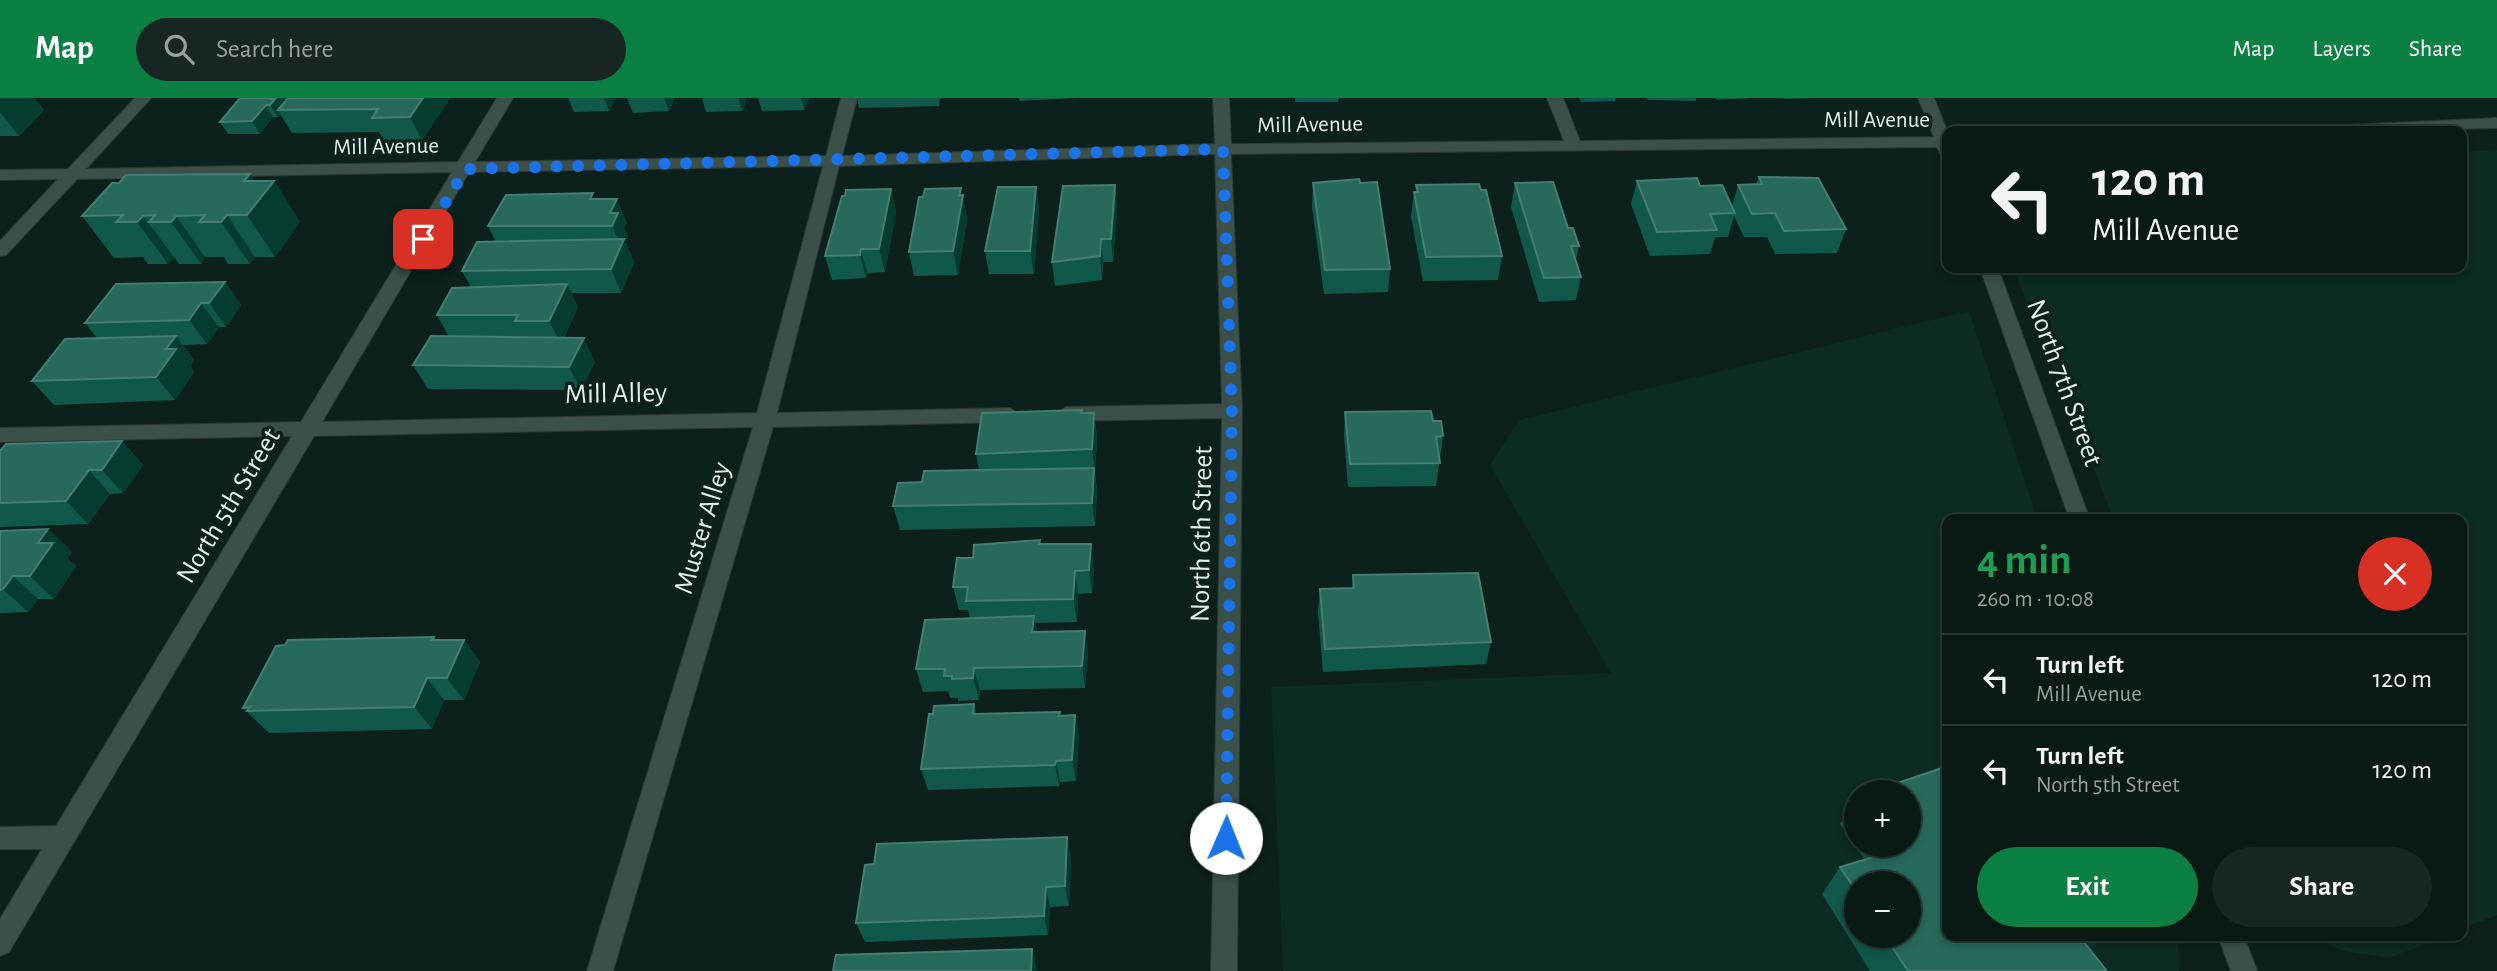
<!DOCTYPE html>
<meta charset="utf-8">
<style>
:root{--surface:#091914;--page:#172622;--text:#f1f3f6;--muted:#99a0a0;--line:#293834;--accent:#0b8043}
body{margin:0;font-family:"Alegreya Sans",sans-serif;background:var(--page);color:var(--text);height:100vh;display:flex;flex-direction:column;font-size:26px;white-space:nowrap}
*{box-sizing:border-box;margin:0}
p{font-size:23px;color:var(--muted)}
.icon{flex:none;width:38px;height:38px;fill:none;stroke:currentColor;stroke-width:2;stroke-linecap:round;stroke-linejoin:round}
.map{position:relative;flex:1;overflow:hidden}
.details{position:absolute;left:1942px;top:416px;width:525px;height:427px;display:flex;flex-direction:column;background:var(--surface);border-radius:14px;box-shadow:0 4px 10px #0003,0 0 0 2px var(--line)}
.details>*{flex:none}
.hud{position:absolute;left:1942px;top:28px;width:525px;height:147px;border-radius:14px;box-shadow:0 4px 10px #0003,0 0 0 2px var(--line);background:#091914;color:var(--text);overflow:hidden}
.fabs{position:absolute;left:1844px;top:682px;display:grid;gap:14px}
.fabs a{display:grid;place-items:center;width:77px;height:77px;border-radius:50%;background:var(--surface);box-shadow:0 4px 10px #0003,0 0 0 2px var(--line);font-size:35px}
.pin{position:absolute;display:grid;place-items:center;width:60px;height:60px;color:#fff;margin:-30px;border-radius:14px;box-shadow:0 4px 10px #0006}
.me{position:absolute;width:77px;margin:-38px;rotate:1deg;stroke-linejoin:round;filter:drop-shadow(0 0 5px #0008)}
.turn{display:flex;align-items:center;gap:24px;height:147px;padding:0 35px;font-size:32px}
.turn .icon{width:91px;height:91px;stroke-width:2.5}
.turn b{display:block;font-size:49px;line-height:60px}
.round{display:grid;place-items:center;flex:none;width:74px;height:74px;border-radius:37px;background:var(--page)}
.overview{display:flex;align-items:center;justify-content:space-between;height:119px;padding:0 35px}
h1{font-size:42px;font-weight:700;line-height:52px;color:#1e9e55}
.action{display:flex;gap:14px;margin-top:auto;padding:14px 35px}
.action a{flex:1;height:80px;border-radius:42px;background:var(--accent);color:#fff;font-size:28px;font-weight:700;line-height:80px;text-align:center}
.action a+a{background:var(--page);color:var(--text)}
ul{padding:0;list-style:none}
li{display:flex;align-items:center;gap:21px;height:91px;padding:0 35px;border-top:2px solid var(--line)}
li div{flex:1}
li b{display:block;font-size:26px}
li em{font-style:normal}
header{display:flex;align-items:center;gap:42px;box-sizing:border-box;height:98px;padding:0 35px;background:var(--accent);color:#fff}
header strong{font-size:33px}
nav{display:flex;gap:38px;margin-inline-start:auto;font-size:24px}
.search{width:490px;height:63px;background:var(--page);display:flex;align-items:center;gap:18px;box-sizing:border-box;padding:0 24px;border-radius:38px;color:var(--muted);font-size:26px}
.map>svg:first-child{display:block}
</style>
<header>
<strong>Map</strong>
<div class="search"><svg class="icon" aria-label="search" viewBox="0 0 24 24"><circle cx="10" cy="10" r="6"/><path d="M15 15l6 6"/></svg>Search here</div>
<nav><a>Map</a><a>Layers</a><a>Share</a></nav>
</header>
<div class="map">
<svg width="2497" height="873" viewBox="0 0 2497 873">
<rect width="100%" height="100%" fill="#0c211b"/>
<g fill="#0c2b23" fill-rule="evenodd">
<path d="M2497,52V817L2462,831V422H2114L2013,170H2462V54Z"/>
<path d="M1969,213L2038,422H1948V838H2178L2179,873H1283L1271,589L1611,575L1490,367L1519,322ZM1857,695H1909V747H1857ZM1857,786H1909V838H1857Z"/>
<path d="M2313,838H2445L2390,860L2343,853Z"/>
</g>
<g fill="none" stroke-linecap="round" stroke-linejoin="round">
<defs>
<g id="minor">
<path d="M135,0H151L86,71L458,64L497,0H513L475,64L826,58L841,0H857L842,58L1215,46L1213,0H1229L1231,46L1564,43L1547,0H1563L1580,43L1934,39L1918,0H1934L1948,35V61L1942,59L1937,49L1231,56L1242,313L1237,873H1211L1222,320L1066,323L1056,316L1066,309L1222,306L1215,56L839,68L777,315L1010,310L1020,317L1010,324L773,329L613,873H587L753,329L314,338L9,854L0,858V821L42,751H0V729L56,728L292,338L0,344V330L301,324L452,74L77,81L6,157L0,158V143L58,81L0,82V72L68,71ZM823,68L757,315L322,324L469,74Z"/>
<path d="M2497,20V30L2321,33L2329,28Z"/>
<path d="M1980,170H1998L2090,422H2070Z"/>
<path d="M2218,838H2244L2257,873H2231Z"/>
</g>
</defs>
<use href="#minor" stroke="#2d3834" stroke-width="2"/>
<use href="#minor" fill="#3a5049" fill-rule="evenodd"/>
</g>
<g fill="#10594a" fill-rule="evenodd">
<path d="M0,0L44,12L19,38H0Z"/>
<path d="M240,0H450L422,42L384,43L379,34L292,35L280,16L278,19H273L260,36H228L220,24Z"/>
<path d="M568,0H616L609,13L574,14Z"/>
<path d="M627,0H675L669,13L633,15Z"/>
<path d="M702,0H747L742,13L706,14Z"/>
<path d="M758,0H809L804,12L762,13Z"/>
<path d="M857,0H940L939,8L859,10Z"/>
<path d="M1019,0H1077L1019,3Z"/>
<path d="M1295,0H1339L1338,4H1295Z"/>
<path d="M1579,0H1616L1615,3L1581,4Z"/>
<path d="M1647,0H1696V3L1648,2Z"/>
<path d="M1716,0H1754L1716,2Z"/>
<path d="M1784,0H1822L1785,1Z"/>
<path d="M1759,79L1846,131L1837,155L1775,156L1767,139H1744L1734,118L1728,139H1715L1710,156L1650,158L1631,106L1637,83L1700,88L1732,108L1738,87L1756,86Z"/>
<path d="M254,83H274L300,124L275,159H255L250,166H228L224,159H205L201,166H179L174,159L168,166H148L143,159L114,160L82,118Z"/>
<path d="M1313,85L1390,171L1388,194L1324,196L1312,109Z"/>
<path d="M1515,85L1568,130L1579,148L1576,162L1581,179L1576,202L1539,204L1511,109Z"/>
<path d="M1115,87L1117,111L1113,164H1103L1102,182L1055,188L1052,164Z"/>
<path d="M1416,87L1502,158L1498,182L1423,183L1411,118L1414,94H1416Z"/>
<path d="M1036,89L1039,112L1034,176H989L985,153Z"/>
<path d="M961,90L967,121L958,177L914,178L909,154L923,99Z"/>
<path d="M891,91L896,114L885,174L867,175L866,180L832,182L825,158Z"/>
<path d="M596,101L627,125L624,130L628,138L625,143L634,164L621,195H571L578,209L564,240L595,264L581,292L428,291L413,267L449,239L437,217L471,189L462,173L496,144L488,128Z"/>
<path d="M225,184L241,207L226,229H219L207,246L183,247L194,262L190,268L194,274L175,302L54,307L32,283L97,240L85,225Z"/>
<path d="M1345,314L1433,323L1443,338L1436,388L1348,389L1344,338Z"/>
<path d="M1082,315H1094L1097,339L1095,374L1097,393L1095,428L900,432L893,408L922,384L979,372L976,356Z"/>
<path d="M122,343L143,367L123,395L110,396L88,426L0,429V353Z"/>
<path d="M48,431L72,454L67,460L76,468L54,501H38L28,514L0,515V433Z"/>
<path d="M1040,446L1094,469L1092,495L1078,496L1077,524L1035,525L1037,534L1088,555L1085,590L980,592L979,602L958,603V600H950L948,593L923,594L916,571L970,520L968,512H959L953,489L973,460Z"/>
<path d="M1353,477L1491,544L1486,566L1323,574L1318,514L1320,491L1352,490Z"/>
<path d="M434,539L436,542H464L480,564L464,602H444L432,631L269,635L243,610Z"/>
<path d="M974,606L976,616L1061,618L1075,617L1079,639L1076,683L1060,684L1059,688L928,692L921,671L933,616Z"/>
<path d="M1857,700V747H1909L1948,838H2103L2093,848L2088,850L2104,873H1870L1822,796L1840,769L1865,762L1840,726ZM1857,786L1909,838H1857Z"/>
<path d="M1071,759L1069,808L1050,809L1048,837L865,844L856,825Z"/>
</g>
<g fill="#053c30">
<path d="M0,0H35L44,12L19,38L0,14Z"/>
<path d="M272,0H289L279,13L280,16L278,19L270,7Z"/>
<path d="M423,0H450L422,42L410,19Z"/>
<path d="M604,0H616L609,13Z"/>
<path d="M664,0H675L669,13Z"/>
<path d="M738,0H747L742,13Z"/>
<path d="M801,0H809L804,12Z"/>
<path d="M266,7L273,19L260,36L252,23Z"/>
<path d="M250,76L263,96L274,83L300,124L275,159L247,117L244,83Z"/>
<path d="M1115,87L1117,111L1113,164L1111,141Z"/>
<path d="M1036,89L1039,112L1034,176L1030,153Z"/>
<path d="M961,90L967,121L958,177L953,153Z"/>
<path d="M891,91L896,114L885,174L879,151Z"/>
<path d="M617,101L627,125L624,130L628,138L625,143L634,164L621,195L611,171L621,149L612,128L610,115Z"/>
<path d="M227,117L255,159L250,166L221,124Z"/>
<path d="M143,118L174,159L168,166L137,124Z"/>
<path d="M176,118L205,159L201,166L171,124Z"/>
<path d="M1101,141L1103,164L1102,182L1100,158Z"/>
<path d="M861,151L867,175L866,180L860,157Z"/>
<path d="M225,184L241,207L226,229L209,205Z"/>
<path d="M567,186L578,209L561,246L549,223Z"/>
<path d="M201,205L219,229L207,246L189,222Z"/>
<path d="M176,238L194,262L190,268L194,274L175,302L156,279L166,251Z"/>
<path d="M584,240L595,264L581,292L569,269Z"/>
<path d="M1094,315L1097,339L1095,374L1092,351Z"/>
<path d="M122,343L143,367L123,395L102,372Z"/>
<path d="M1094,370L1097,393L1095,428L1092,405Z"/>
<path d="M89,372L110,396L88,426L66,403Z"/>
<path d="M48,431L72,454L67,460L76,468L54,501L30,478L38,445Z"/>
<path d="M1091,446L1094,469L1092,495L1089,472Z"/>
<path d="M1075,473L1078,496L1077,524L1073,501Z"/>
<path d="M13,478L38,501L28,514L3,491Z"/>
<path d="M1034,518L1038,540L1032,534Z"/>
<path d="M1085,533L1088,555L1085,590L1082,568Z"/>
<path d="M464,542L480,564L464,602L447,580Z"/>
<path d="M974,570L980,592L979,602L973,580Z"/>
<path d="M427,580L444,602L432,631L414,609Z"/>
<path d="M1075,617L1079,639L1076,683L1072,662Z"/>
<path d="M1056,663L1060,684L1059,688L1055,667Z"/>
<path d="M1067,739L1071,759L1069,808L1065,788Z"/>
<path d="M1046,789L1050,809L1048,837L1044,818Z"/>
<path d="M2078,838H2103L2093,848L2052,863Z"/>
<path d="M1032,851L1037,870V873H1031Z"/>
</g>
<g fill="#27695b" stroke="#447e72" stroke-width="2">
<path d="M240,0H272L271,1H275L270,7H266L252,23L220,24Z"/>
<path d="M288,0H423L410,19L372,20L378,11L278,12Z"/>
<path d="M250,76L244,83H274L247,117H227L221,124H199L205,117L176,118L171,124H149L155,117L143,118L137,124H116L123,117L82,118L112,85H119L126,77Z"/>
<path d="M1759,79L1818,80L1846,131L1784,133L1775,115L1752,116L1738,87L1762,86Z"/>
<path d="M1697,80L1700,88L1722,87L1735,115L1710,116L1717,132L1657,134L1637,83Z"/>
<path d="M1359,81L1360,85L1377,84L1390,171L1325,172L1313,85Z"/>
<path d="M1553,84L1568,130H1573L1579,148H1571L1581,179L1544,180L1515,85Z"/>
<path d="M1479,86L1481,92H1486L1502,158L1426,159L1414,94H1418L1416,87Z"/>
<path d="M1115,87L1111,141H1101L1100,158L1052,164L1063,88Z"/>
<path d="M998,89H1036L1030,153H985Z"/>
<path d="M961,90L959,98L963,97L953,153L909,154L919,99H923L925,91Z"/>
<path d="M891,91L879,151H861L860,157L825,158L842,98H845L846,92Z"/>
<path d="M593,95L590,101H617L610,115H618L612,128H488L506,97Z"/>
<path d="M624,141L611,171L462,173L477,144Z"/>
<path d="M225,184L209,205H201L189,222L85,225L116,186Z"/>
<path d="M567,186L549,223H515L518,217H437L452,190Z"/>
<path d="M176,238L166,251H176L156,279L32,283L65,241Z"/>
<path d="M431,238L584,240L569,269L413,267Z"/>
<path d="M1082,312L1081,315H1094L1092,351L976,356L982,315Z"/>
<path d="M1431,313L1433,323H1441L1443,338L1436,339L1440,365L1350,366L1345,314Z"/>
<path d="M122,343L102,372H89L66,403L0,405V353L6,346Z"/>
<path d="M1094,370L1092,405L893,408L898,385L922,384L924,373Z"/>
<path d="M48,431L38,445H53L30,478H13L3,491L0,492V433Z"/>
<path d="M1040,442L1039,446H1091L1089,472L1075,473L1073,501L966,503L968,489H953L957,460H973L974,447Z"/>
<path d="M1478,475L1491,544L1325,551L1320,491L1354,490L1353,477Z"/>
<path d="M1034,518L1032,534L1085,533L1082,568L974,570L973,580L952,581V578H944L945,571H916L925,522Z"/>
<path d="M434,539L432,542H464L447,580H427L414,609L247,613L250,609L243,610L276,548L285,547L288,542Z"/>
<path d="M974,606L973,616L1060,614L1059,618L1075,617L1072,662L1056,663L1055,667L921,671L929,616H933L934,608Z"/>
<path d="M1948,668V838H2079L2106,872L2102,873H1908L1885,838H1909V786H1857V794L1840,769L1897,752L1894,747H1909V695H1868Z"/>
<path d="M1067,739L1065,788L1046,789L1044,818L856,825L865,767L874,766L877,746Z"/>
<path d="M1032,851L1031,873H833L836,857Z"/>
</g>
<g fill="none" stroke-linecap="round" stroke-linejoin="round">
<path stroke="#1a73e8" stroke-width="12" stroke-dasharray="0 21.6" d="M423,141L466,71L1223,51L1232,313L1226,740"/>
</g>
<g text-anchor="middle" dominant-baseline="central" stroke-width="7" stroke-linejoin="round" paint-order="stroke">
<g font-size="23" fill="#e3efeb" stroke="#0c211b">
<text x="1877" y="22">Mill Avenue</text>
<text transform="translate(1310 27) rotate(-1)">Mill Avenue</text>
<text transform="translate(386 49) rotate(-1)">Mill Avenue</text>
</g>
<g font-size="28" fill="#e3efeb" stroke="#0c211b">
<text transform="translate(2064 285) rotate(70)">North 7th Street</text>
<text transform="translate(616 296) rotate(-1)">Mill Alley</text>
<text transform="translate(229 408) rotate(-59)">North 5th Street</text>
<text transform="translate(703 430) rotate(-73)">Muster Alley</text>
<text transform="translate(1202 436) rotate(-89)">North 6th Street</text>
</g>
</g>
</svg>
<div class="fabs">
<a>+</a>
<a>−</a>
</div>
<div class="pin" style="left:423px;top:141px;background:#d93025"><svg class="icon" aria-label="arrive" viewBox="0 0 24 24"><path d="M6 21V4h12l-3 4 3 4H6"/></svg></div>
<svg class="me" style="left:1226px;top:740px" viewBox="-20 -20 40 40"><circle r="19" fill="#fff"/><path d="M0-13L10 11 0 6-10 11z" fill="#1a73e8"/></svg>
<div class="hud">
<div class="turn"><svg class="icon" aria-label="left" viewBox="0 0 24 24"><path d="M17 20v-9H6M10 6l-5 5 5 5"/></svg><div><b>120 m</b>Mill Avenue</div></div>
</div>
<section class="details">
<div class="overview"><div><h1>4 min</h1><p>260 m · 10:08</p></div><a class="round" style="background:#d93025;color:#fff"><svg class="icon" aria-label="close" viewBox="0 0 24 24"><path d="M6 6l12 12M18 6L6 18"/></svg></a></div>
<ul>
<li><svg class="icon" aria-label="left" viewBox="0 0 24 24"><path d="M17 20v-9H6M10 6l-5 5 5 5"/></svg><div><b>Turn left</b><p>Mill Avenue</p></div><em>120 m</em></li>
<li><svg class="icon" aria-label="left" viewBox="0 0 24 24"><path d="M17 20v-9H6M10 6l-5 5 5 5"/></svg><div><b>Turn left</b><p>North 5th Street</p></div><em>120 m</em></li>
</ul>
<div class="action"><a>Exit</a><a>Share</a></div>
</section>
</div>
